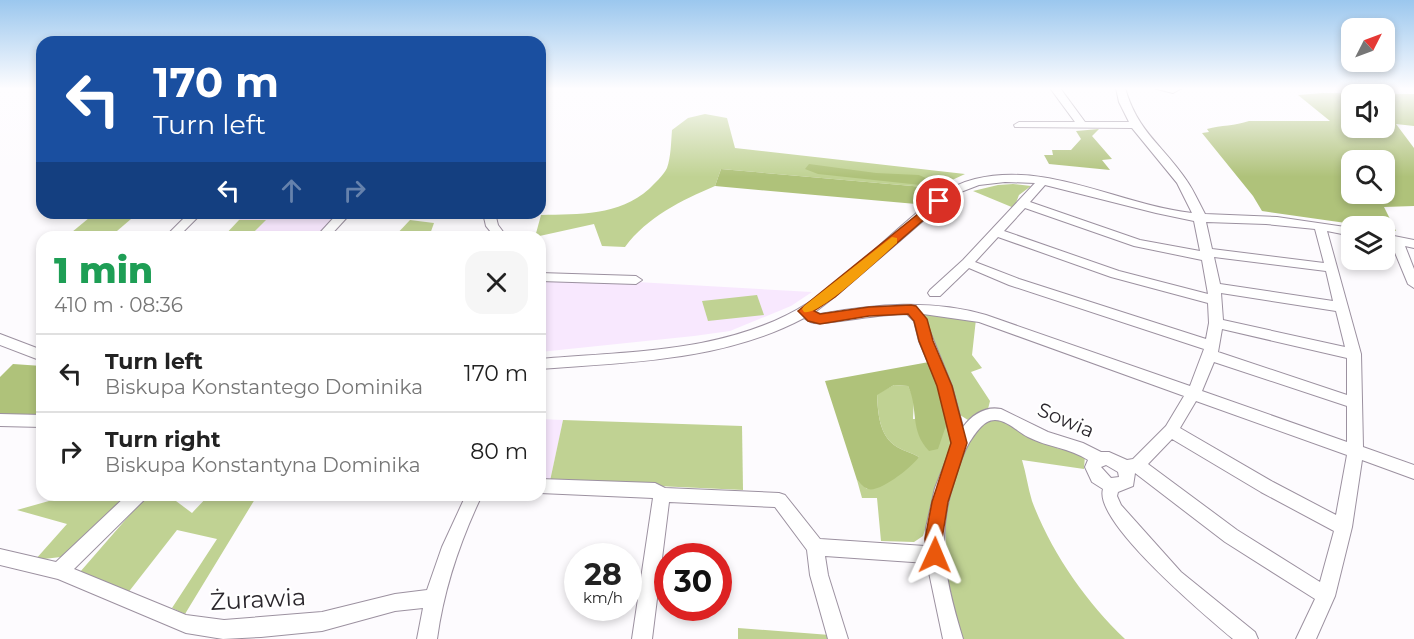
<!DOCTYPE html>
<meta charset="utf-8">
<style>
:root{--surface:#fff;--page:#f6f6f6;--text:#222;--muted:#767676;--line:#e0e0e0}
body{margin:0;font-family:Montserrat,sans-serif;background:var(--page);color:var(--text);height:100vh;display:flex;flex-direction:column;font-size:22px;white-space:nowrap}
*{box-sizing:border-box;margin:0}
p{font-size:20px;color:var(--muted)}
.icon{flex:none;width:33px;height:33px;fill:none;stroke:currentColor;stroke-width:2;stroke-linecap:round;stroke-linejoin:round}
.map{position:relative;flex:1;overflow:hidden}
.side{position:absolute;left:36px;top:231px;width:510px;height:270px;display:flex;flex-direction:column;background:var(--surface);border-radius:18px;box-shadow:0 3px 9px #0003}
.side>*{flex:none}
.banner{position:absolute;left:36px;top:36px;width:510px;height:183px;border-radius:18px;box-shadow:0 3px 9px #0003;background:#1a4fa0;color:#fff;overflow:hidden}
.needle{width:39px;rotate:48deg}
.controls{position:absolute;left:1341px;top:18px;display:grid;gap:12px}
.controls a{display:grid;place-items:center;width:54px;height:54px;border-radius:12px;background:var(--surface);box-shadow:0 3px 9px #0003;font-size:30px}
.speed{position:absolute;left:564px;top:543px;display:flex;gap:12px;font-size:30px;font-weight:700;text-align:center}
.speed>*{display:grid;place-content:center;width:78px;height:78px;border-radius:50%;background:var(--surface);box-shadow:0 3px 9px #0003;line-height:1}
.speed small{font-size:15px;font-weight:400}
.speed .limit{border:9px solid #d22;background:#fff;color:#111}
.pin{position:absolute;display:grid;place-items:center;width:51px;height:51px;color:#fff;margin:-26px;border:3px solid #fff;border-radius:50%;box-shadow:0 2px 6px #0007}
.me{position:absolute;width:66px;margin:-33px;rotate:1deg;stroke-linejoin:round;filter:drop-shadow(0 0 4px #0008)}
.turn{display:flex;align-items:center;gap:21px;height:126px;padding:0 18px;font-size:27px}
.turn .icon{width:78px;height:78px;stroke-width:2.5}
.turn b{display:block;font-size:42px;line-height:51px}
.lanes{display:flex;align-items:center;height:57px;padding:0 18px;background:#0003;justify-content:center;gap:30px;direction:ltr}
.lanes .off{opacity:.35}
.round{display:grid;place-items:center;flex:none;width:63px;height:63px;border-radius:18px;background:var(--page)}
.overview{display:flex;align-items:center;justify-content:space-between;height:102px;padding:0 18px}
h1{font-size:36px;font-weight:800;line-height:45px;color:#1e9e55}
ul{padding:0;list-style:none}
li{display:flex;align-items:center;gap:18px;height:78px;padding:0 18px;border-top:2px solid var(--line)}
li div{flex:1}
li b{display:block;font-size:22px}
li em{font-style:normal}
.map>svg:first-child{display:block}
</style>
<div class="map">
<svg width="1414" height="639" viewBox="0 0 1414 639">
<rect width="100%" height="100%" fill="#fdfbfe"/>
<g fill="#f8e8fe">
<path d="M244,213H341L317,237H250L265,220H239Z"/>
<path d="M540,279L637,282L812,292L791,306L730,331L694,336L540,352Z"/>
<path d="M540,419L563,420L550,481H540Z"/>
</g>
<g fill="#c0d293">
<path d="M705,114L727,118L735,148L965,174L935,188L721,169L715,186C682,200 647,217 625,247L602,246L594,224L535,237L541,215C579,214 619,216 649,189C655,183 663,176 667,168C671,157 671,142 672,130L688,118Z"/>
<path d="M1013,184L1031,186L1019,195L1014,208L973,191L998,185Z"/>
<path d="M95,213H138L110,237H66Z"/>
<path d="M239,220H266L249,237H223Z"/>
<path d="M410,220L434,223L429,237H394Z"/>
<path d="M757,295L764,315L708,321L702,301Z"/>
<path d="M922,313L976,319L972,355L982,368L971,372L990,401L988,409L968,420L960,415Z"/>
<path d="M894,385L908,386L914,398L913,419L949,417L952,447L923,536L914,542L881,541L877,498H862L857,480L867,489L919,457C912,453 904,451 897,447C879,436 878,413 877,394Z"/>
<path d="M563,420L742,426L743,490L550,481Z"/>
<path d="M999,420L1059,449L1078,451L1085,455L1084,469L1022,460C1026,473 1028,488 1032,501C1051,552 1086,602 1125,639H961L947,580L945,518L960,460L972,432L985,422Z"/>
<path d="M60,495H131L61,557L35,560L67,524L17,510L56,499Z"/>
<path d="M147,495H168L192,513L209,495H230L255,499L185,614L172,608L217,539L177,530L127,594L80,572Z"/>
<path d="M738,628L830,635L831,639H738Z"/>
</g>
<g fill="#afc27a" fill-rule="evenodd">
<path d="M1323,93L1414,94V126L1396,124L1414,148V206L1384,207L1396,231L1385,229L1384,226H1367L1262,211L1253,196L1202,133L1209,132L1207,129C1221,125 1235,126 1249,121H1330L1298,95ZM1384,94V128H1352V94ZM1384,160V194H1352V160Z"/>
<path d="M1099,129L1092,136L1112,159L1102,160L1110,170L1049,164L1044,155H1053L1052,150H1071L1081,139L1076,131Z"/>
<path d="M809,164L876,173L919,175L930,180V186L818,174L805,169Z"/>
<path d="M721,169L935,188L916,204L715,186Z"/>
<path d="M929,362L949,417L938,449L929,451C909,430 919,409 908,386L894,385L877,395C878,413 879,436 897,447C904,451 912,453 919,457C913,466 880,493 868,489C864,488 860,483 857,480L825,381Z"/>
<path d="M13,364L42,366V409L36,416L0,414V377Z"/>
</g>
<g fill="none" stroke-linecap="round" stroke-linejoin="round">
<defs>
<g id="minor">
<path d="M1050,88H1060L1085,122H1129L1119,102L1116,88H1125C1138,133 1163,145 1187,181C1194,191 1199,203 1205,214L1277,217L1352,228V236L1327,231L1361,354L1363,447L1414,465V479L1362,460L1352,527L1335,596L1316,639H1296L1315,599L1225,542L1135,473L1133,486L1118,492L1117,496L1121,505L1181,572L1255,632L1258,639H1233C1207,617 1093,522 1103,489L1092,482L1085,467L1088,460C1070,448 1047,447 1028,437C1018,432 1007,420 995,420C983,420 975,434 969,443C962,455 958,469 954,482C935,539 946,583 963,639H943L927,563L825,556L828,575L848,639H828L810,575L807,550L775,507L669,502L652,639H632L653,498L540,493V479L655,483L665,488L779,493L785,495L820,539L925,546L926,528L935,488L952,445L938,386L919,341L914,321L907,314C878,314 850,321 821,323C815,324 809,322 804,318C723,361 629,362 540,369V359C629,351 730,353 808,303C844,281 874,249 906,222C927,204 947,186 975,179C1048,161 1120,205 1192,213L1177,183L1132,128L1015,127L1014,125L1019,122H1075ZM1005,182L1035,183L963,260L930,290L928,293L930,296H940L969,268L1009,285L1204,349L1190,386L986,315C932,299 875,304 820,314L815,312L837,295L953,195L979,185ZM1045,185L1156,213L1194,221L1200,251L1140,240L1030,202ZM1025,208L1134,246L1202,260L1208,294L1119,271L1004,231ZM1206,222L1266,224L1315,229L1324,263L1212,249ZM998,237L1111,277L1208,303L1209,323L1206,339L1019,279L975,262ZM1214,257L1326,271L1333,301L1220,284ZM1221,293L1336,311L1345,347L1223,320ZM923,314L979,322L1184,396L1166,426L1133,459L1127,460L1109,452H1101L1083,443L1048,432L1001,409C985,406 972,415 963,427L952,386ZM1222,329L1347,358V395L1218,352ZM1214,362L1347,406V442L1202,391ZM1196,401L1347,455L1336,515L1273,482L1180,428ZM1172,439L1261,492L1334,531L1320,582L1237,530L1148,464ZM1106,465L1118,472L1119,477L1111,478L1101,467Z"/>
<path d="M1153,88H1182L1173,93Z"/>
<path d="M189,213H202L178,237H165Z"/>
<path d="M338,213H351L329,237H316Z"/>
<path d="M483,213H495L498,225L507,237H495L486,226Z"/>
<path d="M1384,234L1414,240V248L1405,246L1414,269V288L1408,284L1391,243L1384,242Z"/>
<path d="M540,273L636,276L642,280L636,284L540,281Z"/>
<path d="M0,334L42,350V361L0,345Z"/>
<path d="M0,414L42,415V427L0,426Z"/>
<path d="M127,495H146L144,500L74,569L186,615L224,620L322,612L395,594L427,590L442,547L466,495H482C460,541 444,588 437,639H417L423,608L395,611L322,631L261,637L223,639L186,633L58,579L0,565V549L56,562Z"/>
</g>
</defs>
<use href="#minor" stroke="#9c91a0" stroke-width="2"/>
<use href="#minor" fill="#fff" fill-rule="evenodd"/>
</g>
<linearGradient id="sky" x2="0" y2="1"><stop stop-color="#9bc7ee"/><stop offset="0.5" stop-color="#fefdff"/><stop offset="1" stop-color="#fefdff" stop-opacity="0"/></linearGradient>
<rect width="1414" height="177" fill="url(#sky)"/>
<path fill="#ea580c" stroke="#983908" stroke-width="1.5" d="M939,197L943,198V203L835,297L814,311L820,314L869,307L911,305L916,306L927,319L933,341L952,386L967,443L948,502L942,539L944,555L942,560L935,563L929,560L925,539L932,502L951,443L937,386L919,341L914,321L908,314L869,316L820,324L808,321L798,311Z"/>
<path fill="#f59e0b" d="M892,237L897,238V243C882,256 819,317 804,312L802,309L804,306Z"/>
<g text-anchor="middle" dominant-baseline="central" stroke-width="4.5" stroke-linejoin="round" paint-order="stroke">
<g font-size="20" fill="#2a262c" stroke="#fff">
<text transform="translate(1066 420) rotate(23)">Sowia</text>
</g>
<g font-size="24" fill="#2a262c" stroke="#fff">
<text transform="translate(258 599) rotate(-3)">Żurawia</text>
</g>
</g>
</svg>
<div class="controls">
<a><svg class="needle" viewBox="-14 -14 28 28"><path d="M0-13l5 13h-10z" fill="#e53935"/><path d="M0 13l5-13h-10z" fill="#767676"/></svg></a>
<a><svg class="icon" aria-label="sound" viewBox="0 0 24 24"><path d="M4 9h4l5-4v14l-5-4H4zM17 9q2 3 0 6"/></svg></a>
<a><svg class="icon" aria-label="search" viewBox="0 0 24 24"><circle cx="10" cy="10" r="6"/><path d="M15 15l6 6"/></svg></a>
<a><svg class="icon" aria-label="layers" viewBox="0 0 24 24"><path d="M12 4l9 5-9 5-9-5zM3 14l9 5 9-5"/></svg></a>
</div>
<div class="speed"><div>28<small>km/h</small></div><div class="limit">30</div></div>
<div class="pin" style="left:939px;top:201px;background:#d93025"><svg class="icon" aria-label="arrive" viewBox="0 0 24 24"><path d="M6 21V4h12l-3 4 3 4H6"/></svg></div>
<svg class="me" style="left:935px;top:555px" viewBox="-20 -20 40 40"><path d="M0-17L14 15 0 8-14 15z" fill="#ea580c" stroke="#fff" stroke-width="4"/></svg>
<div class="banner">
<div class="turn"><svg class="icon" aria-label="left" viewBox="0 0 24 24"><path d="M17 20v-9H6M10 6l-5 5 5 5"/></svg><div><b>170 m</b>Turn left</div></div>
<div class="lanes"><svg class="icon" aria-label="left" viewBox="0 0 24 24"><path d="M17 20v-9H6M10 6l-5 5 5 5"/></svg><svg class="icon off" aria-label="ahead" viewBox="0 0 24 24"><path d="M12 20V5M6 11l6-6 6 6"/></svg><svg class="icon off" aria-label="right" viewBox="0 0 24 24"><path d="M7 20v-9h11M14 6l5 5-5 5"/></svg></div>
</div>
<section class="side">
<div class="overview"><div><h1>1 min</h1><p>410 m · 08:36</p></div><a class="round"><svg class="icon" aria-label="close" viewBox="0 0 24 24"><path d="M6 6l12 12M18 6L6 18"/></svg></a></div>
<ul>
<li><svg class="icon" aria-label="left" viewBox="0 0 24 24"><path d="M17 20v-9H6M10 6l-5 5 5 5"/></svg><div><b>Turn left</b><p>Biskupa Konstantego Dominika</p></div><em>170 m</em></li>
<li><svg class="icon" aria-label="right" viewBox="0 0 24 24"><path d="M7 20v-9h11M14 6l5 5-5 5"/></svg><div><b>Turn right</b><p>Biskupa Konstantyna Dominika</p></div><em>80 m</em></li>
</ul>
</section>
</div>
